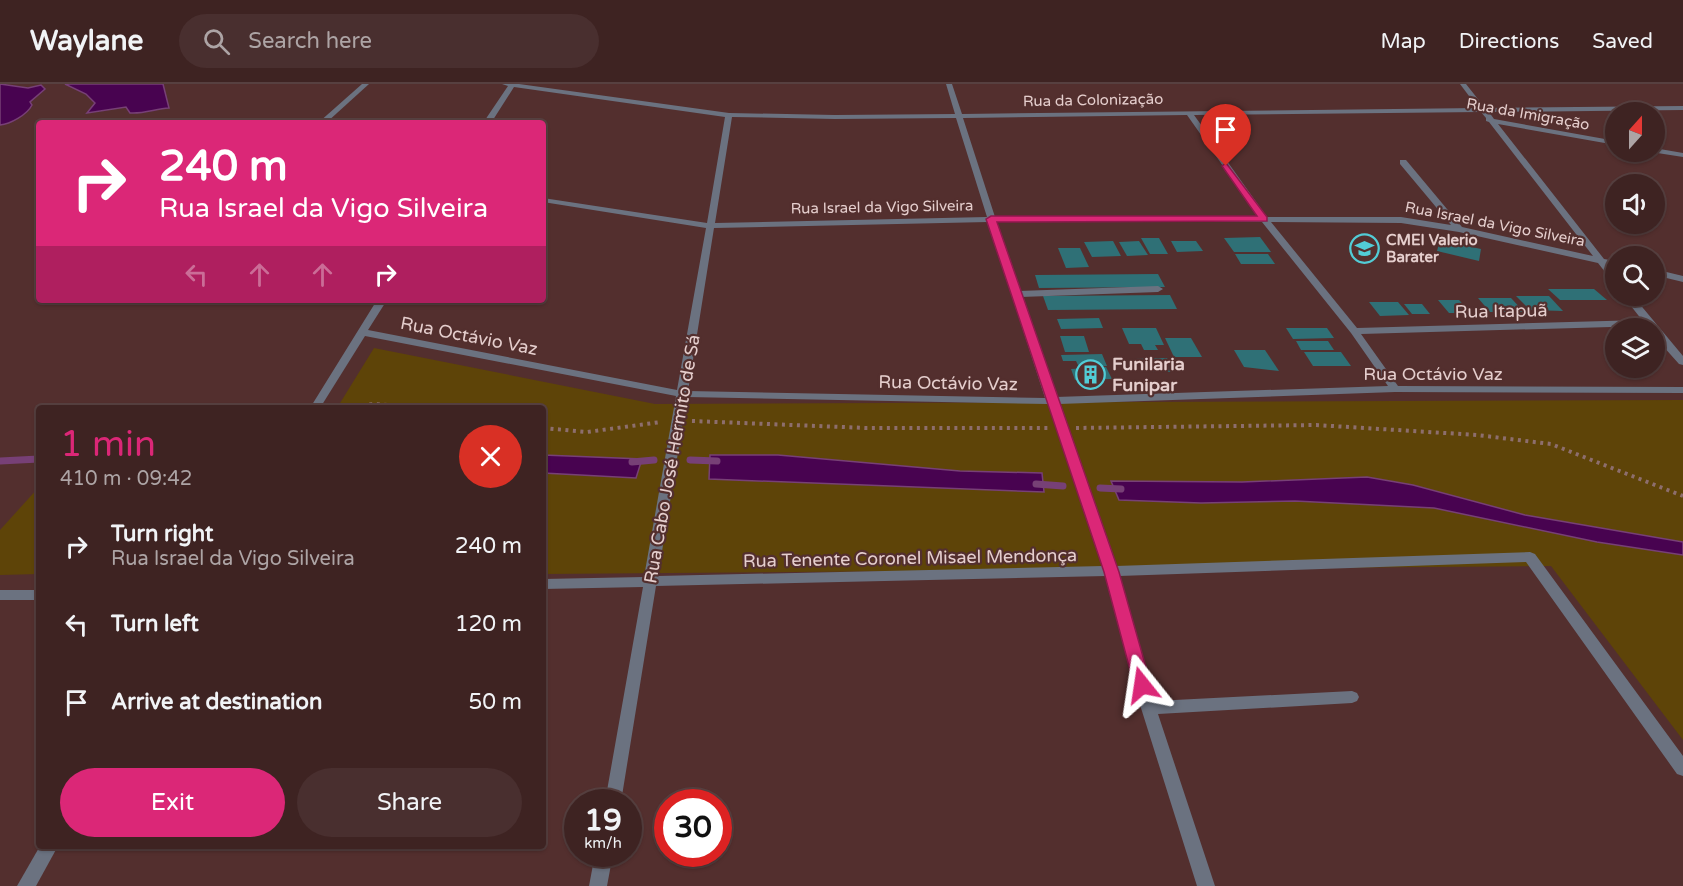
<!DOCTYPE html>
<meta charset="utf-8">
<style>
:root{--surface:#3e2322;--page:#492f2f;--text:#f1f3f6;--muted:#ada4a5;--line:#574040;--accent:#db2777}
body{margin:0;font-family:"Varela Round",sans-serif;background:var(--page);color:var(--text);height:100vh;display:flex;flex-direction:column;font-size:22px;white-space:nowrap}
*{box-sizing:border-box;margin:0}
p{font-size:20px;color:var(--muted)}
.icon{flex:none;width:33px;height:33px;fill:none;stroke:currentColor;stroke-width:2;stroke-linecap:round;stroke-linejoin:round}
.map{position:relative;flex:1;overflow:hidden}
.side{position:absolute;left:36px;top:321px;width:510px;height:444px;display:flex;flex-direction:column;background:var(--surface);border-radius:6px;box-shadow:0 2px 4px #0004,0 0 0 2px var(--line)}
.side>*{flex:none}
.banner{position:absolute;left:36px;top:36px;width:510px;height:183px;border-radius:6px;box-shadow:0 2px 4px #0004,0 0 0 2px var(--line);background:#db2777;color:#fff;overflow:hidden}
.needle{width:39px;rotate:21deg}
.controls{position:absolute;left:1605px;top:18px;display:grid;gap:12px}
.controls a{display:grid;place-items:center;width:60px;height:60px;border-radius:50%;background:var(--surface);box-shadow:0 2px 4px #0004,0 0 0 2px var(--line);font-size:30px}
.speed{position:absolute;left:564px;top:705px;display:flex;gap:12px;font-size:30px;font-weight:700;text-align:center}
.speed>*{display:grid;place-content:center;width:78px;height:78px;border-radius:50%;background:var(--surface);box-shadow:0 2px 4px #0004,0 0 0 2px var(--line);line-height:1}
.speed small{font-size:15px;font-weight:400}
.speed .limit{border:9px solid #d22;background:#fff;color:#111}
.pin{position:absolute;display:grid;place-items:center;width:51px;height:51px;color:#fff;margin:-62px -26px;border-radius:50% 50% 50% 0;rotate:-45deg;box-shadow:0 0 6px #0007}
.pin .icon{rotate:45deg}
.me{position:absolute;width:66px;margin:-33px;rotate:345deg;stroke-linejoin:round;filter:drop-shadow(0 0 4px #0008)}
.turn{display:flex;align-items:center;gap:21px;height:126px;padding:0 24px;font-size:27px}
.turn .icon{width:78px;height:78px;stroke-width:2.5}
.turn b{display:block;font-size:42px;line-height:51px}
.lanes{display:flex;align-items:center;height:57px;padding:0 24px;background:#0003;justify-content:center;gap:30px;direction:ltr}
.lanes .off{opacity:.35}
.round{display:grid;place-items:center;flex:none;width:63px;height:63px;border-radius:32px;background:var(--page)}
.head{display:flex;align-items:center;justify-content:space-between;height:102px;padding:0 24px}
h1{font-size:36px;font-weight:600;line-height:45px;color:var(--accent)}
.button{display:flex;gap:12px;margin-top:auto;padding:12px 24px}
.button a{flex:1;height:69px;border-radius:36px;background:var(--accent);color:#fff;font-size:24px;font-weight:600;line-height:69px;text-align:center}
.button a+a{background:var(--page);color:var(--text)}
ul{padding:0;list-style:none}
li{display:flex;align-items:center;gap:18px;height:78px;padding:0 24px}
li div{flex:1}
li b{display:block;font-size:22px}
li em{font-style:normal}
header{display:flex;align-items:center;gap:36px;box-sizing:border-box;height:84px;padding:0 30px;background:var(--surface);border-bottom:2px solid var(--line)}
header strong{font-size:28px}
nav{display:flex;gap:33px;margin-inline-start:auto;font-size:21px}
.search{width:420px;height:54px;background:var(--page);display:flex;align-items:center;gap:15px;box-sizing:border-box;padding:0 21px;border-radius:33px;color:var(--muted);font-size:22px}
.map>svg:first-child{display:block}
</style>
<header>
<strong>Waylane</strong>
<div class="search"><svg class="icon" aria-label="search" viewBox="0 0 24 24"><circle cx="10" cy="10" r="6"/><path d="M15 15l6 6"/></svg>Search here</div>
<nav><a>Map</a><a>Directions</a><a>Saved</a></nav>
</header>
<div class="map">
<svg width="1683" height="802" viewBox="0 0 1683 802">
<rect width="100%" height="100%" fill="#532f2e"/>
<g fill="#5e4408">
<path d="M374,264L655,320L1683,316V656L1551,482L543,490V324H337Z"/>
<path d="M39,403V490L0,491V446Z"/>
</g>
<g fill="#480350" stroke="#774076" stroke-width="1.5">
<path d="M0,0L28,4L41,1L45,5L30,18L32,21C27,31 10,40 0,41Z"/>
<path d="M65,0H163L169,24C155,25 144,30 130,29L126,23L87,29L95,19L86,10Z"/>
<path d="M543,371L642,375L636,394L543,389Z"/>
<path d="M710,371H778L960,387L1042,389L1044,408L709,395Z"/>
<path d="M1367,393L1413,401L1525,431L1683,458V471L1597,458L1434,424L1295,417L1201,419L1119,416L1111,397L1242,398Z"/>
</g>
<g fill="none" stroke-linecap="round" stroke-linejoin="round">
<g stroke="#774076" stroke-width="7">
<path d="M690,376L717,377"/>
<path d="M0,377L39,375"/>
<path d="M632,378L654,376"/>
<path d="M1036,400L1063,402"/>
<path d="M1100,404L1121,405"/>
</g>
</g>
<g fill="#2f7076">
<path d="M1260,153L1271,168H1234L1224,154Z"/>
<path d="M1141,154H1159L1168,170H1150Z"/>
<path d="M1440,156L1481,165L1479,177L1437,167Z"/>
<path d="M1113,157L1121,172L1092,173L1084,158Z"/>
<path d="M1139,157L1148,171L1127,172L1119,158Z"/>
<path d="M1171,157H1196L1203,167L1177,168Z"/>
<path d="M1058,164H1080L1089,183L1066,184Z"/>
<path d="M1235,170H1268L1275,180H1241Z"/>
<path d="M1158,190L1165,203L1039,204L1035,191Z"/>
<path d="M1548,205H1594L1607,216H1560Z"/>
<path d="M1170,211L1177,225L1048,226L1043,212Z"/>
<path d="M1516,212H1549L1563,227L1530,226Z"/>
<path d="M1478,214H1511L1524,228H1490Z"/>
<path d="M1438,216H1459L1471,229H1449Z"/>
<path d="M1369,218H1398L1409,231L1380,232Z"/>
<path d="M1404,220H1422L1430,230H1412Z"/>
<path d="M1099,234L1103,244L1061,245L1057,235Z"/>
<path d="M1122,244H1156L1164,261H1155L1158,266H1144L1141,260H1129Z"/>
<path d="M1286,244H1327L1334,254L1293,255Z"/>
<path d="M1060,252H1084L1089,268H1065Z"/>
<path d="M1165,254H1191L1202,273H1174Z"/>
<path d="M1296,257H1328L1334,266H1301Z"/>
<path d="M1234,266H1265L1279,287L1244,283Z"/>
<path d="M1304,268H1341L1351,282H1313Z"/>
<path d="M1102,270L1107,282L1079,283L1076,277H1063L1061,271Z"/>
<path d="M1167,274L1174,288L1141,287L1135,275Z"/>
<path d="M1106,283L1112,295L1075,296L1071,285Z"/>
</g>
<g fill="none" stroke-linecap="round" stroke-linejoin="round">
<g stroke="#8d6e6d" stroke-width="4" stroke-dasharray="3 4.5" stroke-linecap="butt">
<path d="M332,324L374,320L434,324"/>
<path d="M692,337L867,344H1048"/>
<path d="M543,344L587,348L661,338"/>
<path d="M1076,344L1316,341L1477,351L1551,360L1683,412"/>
</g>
<g fill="#6b7280" fill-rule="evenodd">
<path d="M362,0H369L326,39H318Z"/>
<path d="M502,0H519L729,29L835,31L955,30L946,0H952L962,30L1478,24L1460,0H1466L1485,24L1683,22V26L1489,28L1494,35L1616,57V61L1498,40L1604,175L1616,177V183L1609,181L1616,189V199L1613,198L1598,179L1459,148L1401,139L1271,138L1357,244L1642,236L1623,212H1633L1683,272V281L1679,280L1654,252V244H1648L1646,242L1361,250L1398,302L1683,303V309L1395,308L1059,320L1116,482L1530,468L1535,470L1683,672V692L1677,690L1526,478L1119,492L1155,617L1352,607L1357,609L1359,613L1357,617L1352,619L1158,630L1215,802H1197L1141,624L1106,492L656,502L621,718H605L643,503L543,505V495L644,493L676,312L365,252L320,324H310L377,216H387L368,246L677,306L706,144L543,118V114L707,139L725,33L514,3L491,39H483L508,2ZM1481,28L1486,34V37L1489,38L1593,172L1462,143L1406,76H1400V80L1451,141L1401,133H1267L1194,31ZM1187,31L1259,133H995L963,34ZM732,33L835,35L956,34L987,133L715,139ZM988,138L1045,314L688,307L714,144ZM996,138H1262L1351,249L1388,302L1056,313L1021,213L1158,208L1163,205L1158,202L1019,207ZM687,313L1048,320L1103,482L658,492Z"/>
<path d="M1654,64L1683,69V73L1651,68H1654Z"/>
<path d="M1654,185L1683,192V198L1654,191Z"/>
<rect x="0" y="506" width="39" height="10"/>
<path d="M40,762H58L36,802H17Z"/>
<path d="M595,770H613L607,802H589Z"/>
</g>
</g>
<path fill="#db2777" stroke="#8e194d" stroke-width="1.5" d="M1226,79L1267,133V137L997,138L1119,488L1151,601L1148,606H1136L1134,601L1104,488L986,135L991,132H1257L1222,82Z"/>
<defs>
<symbol id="school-ring" viewBox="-11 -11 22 22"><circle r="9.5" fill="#532f2e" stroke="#52ccd6" stroke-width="1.5"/><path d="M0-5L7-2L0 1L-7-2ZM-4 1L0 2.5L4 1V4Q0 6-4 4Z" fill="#52ccd6"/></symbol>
<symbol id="building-ring" viewBox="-11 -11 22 22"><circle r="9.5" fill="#532f2e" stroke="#52ccd6" stroke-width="1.5"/><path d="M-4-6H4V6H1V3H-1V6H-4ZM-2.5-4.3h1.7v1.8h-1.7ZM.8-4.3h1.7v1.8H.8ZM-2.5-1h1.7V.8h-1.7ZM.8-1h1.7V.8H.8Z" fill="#52ccd6"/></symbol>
</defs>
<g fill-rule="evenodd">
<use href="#school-ring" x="1348" y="148" width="33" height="33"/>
<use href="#building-ring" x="1074" y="274" width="33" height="33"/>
</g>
<g text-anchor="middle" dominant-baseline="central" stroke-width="4.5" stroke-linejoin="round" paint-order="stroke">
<g font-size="15" fill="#e5cecd" stroke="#532f2e">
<text transform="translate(1093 16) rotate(-1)">Rua da Colonização</text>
<text transform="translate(1528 30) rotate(10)">Rua da Imigração</text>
<text transform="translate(882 123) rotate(-1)">Rua Israel da Vigo Silveira</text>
<text transform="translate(1495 140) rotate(11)">Rua Israel da Vigo Silveira</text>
</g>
<g font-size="15" font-weight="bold" fill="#e5cecd" stroke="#532f2e" text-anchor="start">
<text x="1386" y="156">CMEI Valerio<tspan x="1386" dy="17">Barater</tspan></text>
</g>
<g font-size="18" fill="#e5cecd" stroke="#532f2e">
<text transform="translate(1501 227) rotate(-1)">Rua Itapuã</text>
<text transform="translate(469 252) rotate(11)">Rua Octávio Vaz</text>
<text x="1433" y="290">Rua Octávio Vaz</text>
<text transform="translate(948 299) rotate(1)">Rua Octávio Vaz</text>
<text transform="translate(672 375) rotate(-80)">Rua Cabo José Hermito de Sá</text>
<text transform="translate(910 474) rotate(-1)">Rua Tenente Coronel Misael Mendonça</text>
</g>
<g font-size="18" font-weight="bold" fill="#e5cecd" stroke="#532f2e" text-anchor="start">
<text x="1112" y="280">Funilaria<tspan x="1112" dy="21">Funipar</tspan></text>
</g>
</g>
</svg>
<div class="controls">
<a><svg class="needle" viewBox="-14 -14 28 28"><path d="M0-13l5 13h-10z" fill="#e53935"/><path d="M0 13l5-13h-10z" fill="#ada4a5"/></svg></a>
<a><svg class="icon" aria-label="sound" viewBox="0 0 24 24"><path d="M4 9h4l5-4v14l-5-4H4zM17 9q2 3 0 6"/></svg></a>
<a><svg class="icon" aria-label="search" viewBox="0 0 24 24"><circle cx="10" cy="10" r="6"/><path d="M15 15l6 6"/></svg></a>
<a><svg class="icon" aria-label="layers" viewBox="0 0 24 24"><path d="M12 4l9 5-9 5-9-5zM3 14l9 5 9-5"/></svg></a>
</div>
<div class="speed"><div>19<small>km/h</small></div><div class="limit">30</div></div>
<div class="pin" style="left:1226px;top:82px;background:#d93025"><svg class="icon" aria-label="arrive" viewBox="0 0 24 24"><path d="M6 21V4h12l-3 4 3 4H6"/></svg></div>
<svg class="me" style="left:1142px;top:601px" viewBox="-20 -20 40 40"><path d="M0-17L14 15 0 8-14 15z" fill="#db2777" stroke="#fff" stroke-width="4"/></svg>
<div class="banner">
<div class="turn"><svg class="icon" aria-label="right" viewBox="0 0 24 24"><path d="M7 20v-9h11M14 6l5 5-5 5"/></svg><div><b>240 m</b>Rua Israel da Vigo Silveira</div></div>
<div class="lanes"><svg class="icon off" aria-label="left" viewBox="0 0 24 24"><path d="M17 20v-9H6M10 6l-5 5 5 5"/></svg><svg class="icon off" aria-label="ahead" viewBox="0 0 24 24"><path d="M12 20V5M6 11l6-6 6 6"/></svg><svg class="icon off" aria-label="ahead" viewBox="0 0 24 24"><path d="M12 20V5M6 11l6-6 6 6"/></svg><svg class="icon" aria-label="right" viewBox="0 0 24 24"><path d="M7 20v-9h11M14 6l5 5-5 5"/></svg></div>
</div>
<section class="side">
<div class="head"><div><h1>1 min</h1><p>410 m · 09:42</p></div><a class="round" style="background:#d93025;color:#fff"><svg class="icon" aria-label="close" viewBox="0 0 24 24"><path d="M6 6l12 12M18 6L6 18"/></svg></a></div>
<ul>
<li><svg class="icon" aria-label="right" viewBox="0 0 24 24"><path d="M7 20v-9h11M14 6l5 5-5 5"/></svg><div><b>Turn right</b><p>Rua Israel da Vigo Silveira</p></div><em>240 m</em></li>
<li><svg class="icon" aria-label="left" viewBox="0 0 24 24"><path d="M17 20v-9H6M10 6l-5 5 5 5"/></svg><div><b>Turn left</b></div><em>120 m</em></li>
<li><svg class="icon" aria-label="arrive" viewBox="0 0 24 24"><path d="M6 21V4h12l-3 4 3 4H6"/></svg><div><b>Arrive at destination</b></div><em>50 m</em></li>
</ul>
<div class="button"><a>Exit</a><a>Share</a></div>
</section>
</div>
